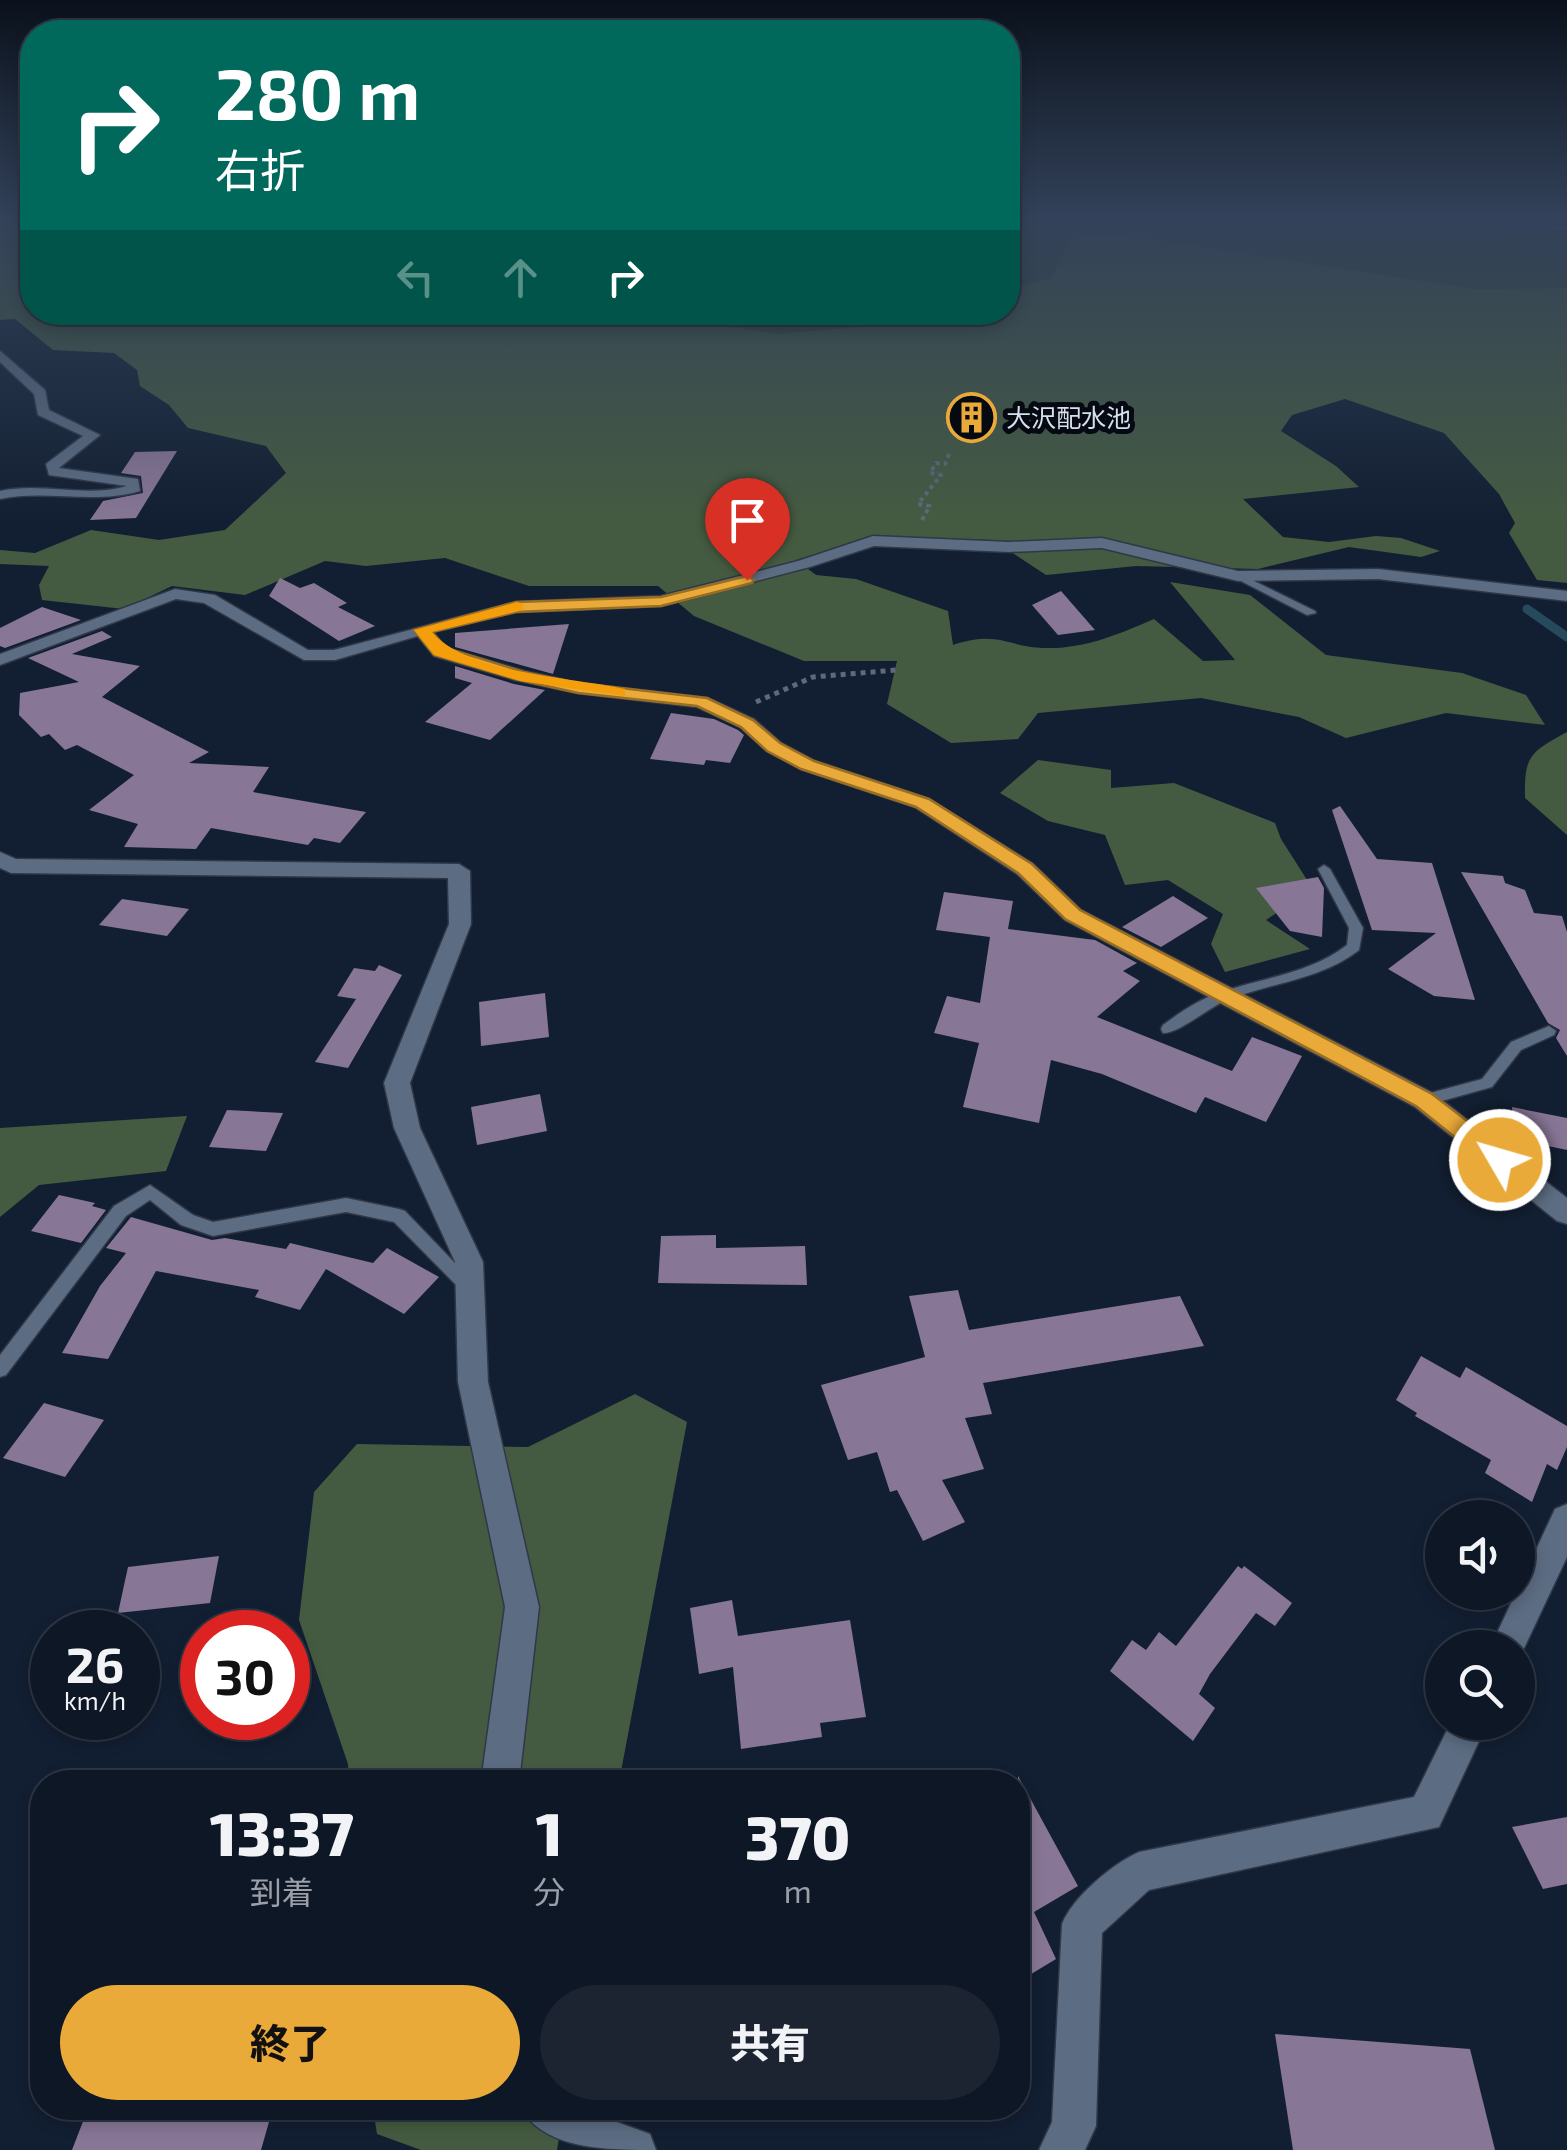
<!DOCTYPE html>
<html lang="ja">
<meta charset="utf-8">
<style>
:root{--surface:#0e1726;--page:#1c2432;--text:#f1f3f6;--muted:#9b9fa7;--line:#2e3643;--accent:#eaaa39}
body{margin:0;font-family:"Exo 2","Noto Sans JP",sans-serif;background:var(--page);color:var(--text);height:100vh;display:flex;flex-direction:column;font-size:38px;white-space:nowrap}
*{box-sizing:border-box;margin:0}
p{font-size:32px;color:var(--muted)}
.icon{flex:none;width:55px;height:55px;fill:none;stroke:currentColor;stroke-width:2;stroke-linecap:round;stroke-linejoin:round}
.map{position:relative;flex:1;overflow:hidden}
.drawer{position:absolute;left:30px;top:1770px;width:1000px;height:350px;display:flex;flex-direction:column;background:var(--surface);border-radius:40px;box-shadow:0 5px 15px #0003,0 0 0 2px var(--line)}
.drawer>*{flex:none}
.guide{position:absolute;left:20px;top:20px;width:1000px;height:305px;border-radius:40px;box-shadow:0 5px 15px #0003,0 0 0 2px var(--line);background:#00695c;color:#fff;overflow:hidden}
.buttons{position:absolute;left:1425px;top:1500px;display:grid;gap:20px}
.buttons a{display:grid;place-items:center;width:110px;height:110px;border-radius:50%;background:var(--surface);box-shadow:0 5px 15px #0003,0 0 0 2px var(--line);font-size:50px}
.speed{position:absolute;left:30px;top:1610px;display:flex;gap:20px;font-size:50px;font-weight:700;text-align:center}
.speed>*{display:grid;place-content:center;width:130px;height:130px;border-radius:50%;background:var(--surface);box-shadow:0 5px 15px #0003,0 0 0 2px var(--line);line-height:1}
.speed small{font-size:25px;font-weight:400}
.speed .limit{border:15px solid #d22;background:#fff;color:#111}
.pin{position:absolute;display:grid;place-items:center;width:85px;height:85px;color:#fff;margin:-102px -42px;border-radius:50% 50% 50% 0;rotate:-45deg;box-shadow:0 0 10px #0007}
.pin .icon{rotate:45deg}
.me{position:absolute;width:110px;margin:-55px;rotate:308deg;stroke-linejoin:round;filter:drop-shadow(0 0 8px #0008)}
.turn{display:flex;align-items:center;gap:35px;height:210px;padding:0 30px;font-size:45px}
.turn .icon{width:130px;height:130px;stroke-width:2.5}
.turn b{display:block;font-size:70px;line-height:85px}
.lanes{display:flex;align-items:center;height:95px;padding:0 30px;background:#0003;justify-content:center;gap:50px;direction:ltr}
.lanes .off{opacity:.35}
.eta{display:flex;justify-content:space-evenly;align-items:center;height:170px;text-align:center}
.eta b{font-size:60px;font-weight:800;line-height:70px}
.cta{display:flex;gap:20px;margin-top:auto;padding:20px 30px}
.cta a{flex:1;height:115px;border-radius:60px;background:var(--accent);color:#111;font-size:40px;font-weight:800;line-height:115px;text-align:center}
.cta a+a{background:var(--page);color:var(--text)}
.map>svg:first-child{display:block}
</style>
<div class="map">
<svg width="1567" height="2150" viewBox="0 0 1567 2150">
<rect width="100%" height="100%" fill="#121f32"/>
<g fill="#364a33">
<path d="M1008,221H1567V296L1008,302Z"/>
<path d="M589,313H974L836,351Z"/>
</g>
<g fill="#455b41">
<path d="M0,221H32V312H638L777,334L896,324L932,313L1008,312V290L1051,278L1073,234L1144,238L1474,289L1567,288V583L1537,580L1509,533L1515,523L1499,494L1444,433L1345,399L1292,415L1281,431L1336,466L1359,487L1243,499L1283,537L1329,542L1376,536L1401,538L1440,551L1421,557L1349,547L1258,569L1136,566L1046,575L993,540L875,537L796,560L816,575L856,579L948,611L953,645C1000,630 1005,647 1046,648C1085,649 1119,634 1154,619L1203,661L1235,660L1170,582L1250,595L1326,655L1462,673L1526,695L1545,725L1446,713L1346,738L1299,717L1201,698L1038,713L1018,739L951,743L887,704L897,661H804L694,616L658,586H529L445,558L366,566L325,561L245,595L172,586L124,609L42,600L39,585L49,566L0,564V550L35,553L91,530L159,540L225,530L286,473L266,446L188,428L169,405L140,386L137,370L114,353L53,350L15,319L0,320Z"/>
<path d="M1567,732V835L1525,798C1524,756 1530,752 1567,732Z"/>
<path d="M1038,760L1111,770V788L1174,783L1275,823L1281,839L1323,905L1284,908L1266,920L1310,949L1225,972L1211,944L1223,914L1168,880L1125,885L1105,835L1048,821L1000,793Z"/>
<path d="M187,1116L166,1171L39,1185L0,1217V1128Z"/>
<path d="M635,1394L687,1422L619,1782H349L348,1764L299,1620L314,1492L357,1444L528,1447Z"/>
<path d="M373,2108H564L557,2150H421L377,2134Z"/>
</g>
<g fill="none" stroke-linecap="round" stroke-linejoin="round">
<path stroke="#264a5b" stroke-width="9" d="M1527,609L1567,637"/>
</g>
<g fill="#877695">
<path d="M177,451L136,518L90,520L103,501L143,493L141,476L121,473L135,452Z"/>
<path d="M280,578L300,588L314,583L347,603L338,607L375,626L339,641L269,596Z"/>
<path d="M1061,591L1095,630L1058,635L1032,605Z"/>
<path d="M42,607L81,620L5,648L0,646V628Z"/>
<path d="M569,624L553,674L455,647V633Z"/>
<path d="M102,631L112,637L72,654L140,666L102,697L209,752L189,763L269,767L253,792L366,812L340,843L314,838L308,845L211,828L196,849L124,847L138,824L89,810L134,775L77,745L65,750L49,734L41,737L19,715L20,693L79,682L28,658Z"/>
<path d="M455,666L514,684L545,690L490,740L425,722L472,683L455,678Z"/>
<path d="M671,713L714,719L738,730L744,735L730,763L706,760L704,765L650,759Z"/>
<path d="M1340,806L1377,859L1432,863L1475,1000L1434,996L1388,969L1436,933L1372,930L1332,810Z"/>
<path d="M1461,872L1503,876L1505,883L1525,890L1534,913L1562,916L1567,932V1056L1556,1038L1560,1030L1548,1023Z"/>
<path d="M1318,877L1324,888L1322,937L1290,931L1256,888Z"/>
<path d="M944,892L1013,901L1008,929L1095,940L1137,963L1123,971L1140,981L1097,1017L1232,1071L1252,1037L1302,1056L1266,1122L1205,1097L1196,1113L1102,1074L1051,1060L1039,1123L963,1107L979,1043L934,1033L947,996L980,1003L990,937L936,930Z"/>
<path d="M1173,896L1208,918L1161,947L1122,927Z"/>
<path d="M122,899L189,909L167,936L99,925Z"/>
<path d="M379,965L402,975L348,1068L315,1062L356,999L337,996L354,968L375,971Z"/>
<path d="M545,993L549,1037L481,1046L479,1002Z"/>
<path d="M540,1094L547,1131L477,1145L471,1107Z"/>
<path d="M1512,1107L1567,1118V1150L1515,1139Z"/>
<path d="M227,1110L283,1113L266,1151L209,1147Z"/>
<path d="M59,1195L95,1203L92,1206L106,1210L81,1243L31,1231Z"/>
<path d="M131,1217L212,1240L225,1238L286,1249L290,1243L373,1263L387,1248L439,1277L404,1314L326,1269L300,1310L255,1297L259,1290L156,1271L108,1359L62,1353L100,1286L126,1253L106,1248Z"/>
<path d="M716,1235V1248L805,1246L807,1285L658,1283L661,1236Z"/>
<path d="M958,1290L969,1330L1180,1296L1204,1346L983,1383L992,1414L965,1418L984,1469L942,1480L965,1522L923,1541L897,1490L890,1492L877,1452L848,1460L821,1385L925,1357L909,1296Z"/>
<path d="M1421,1356L1460,1378L1466,1367L1567,1426V1447L1557,1470L1547,1464L1532,1502L1485,1473L1491,1460L1415,1416L1417,1413L1396,1400Z"/>
<path d="M44,1403L104,1420L65,1477L3,1458Z"/>
<path d="M219,1556L210,1603L118,1613L128,1567Z"/>
<path d="M1238,1566L1242,1569L1244,1566L1292,1603L1275,1626L1256,1613L1210,1674L1199,1694L1215,1708L1193,1741L1110,1671L1132,1640L1146,1650L1159,1632L1176,1646Z"/>
<path d="M732,1600L738,1636L850,1620L866,1717L820,1723L822,1737L741,1749L733,1667L699,1674L690,1608Z"/>
<path d="M1018,1776L1078,1886L1034,1912L1056,1959L1018,1982Z"/>
<path d="M1567,1817V1884L1543,1889L1512,1827Z"/>
<path d="M1275,2034L1470,2049L1495,2150H1293Z"/>
<path d="M109,2108H273L261,2150H72L87,2111L106,2115Z"/>
</g>
<g fill="none" stroke-linecap="round" stroke-linejoin="round">
<defs>
<g id="service">
<path d="M1008,221H1014L1008,224Z"/>
<path d="M1452,221L1567,226V230L1455,223Z"/>
<path d="M754,312L866,315L913,312L866,319Z"/>
<path d="M1238,573L1315,611L1316,613L1307,615L1235,578L1233,576Z"/>
<path d="M1324,865L1330,869L1363,928L1359,950C1319,981 1271,982 1225,1001C1208,1008 1178,1034 1163,1033L1161,1029L1163,1025C1182,1011 1201,998 1224,991C1266,977 1311,973 1347,945L1349,928L1318,869Z"/>
<path d="M1549,1026L1556,1031L1554,1035L1521,1050L1492,1087L1424,1106L1419,1104L1416,1100L1419,1096L1482,1079L1511,1042Z"/>
<path d="M150,1185L193,1215L213,1222L346,1198L399,1209L405,1211L478,1287L475,1292L469,1294L463,1292L394,1222L346,1212L213,1236L181,1225L150,1200L126,1216L6,1375L0,1377V1355L114,1206Z"/>
</g>
<g id="minor">
<path d="M0,351L45,390L49,410L100,435L59,468L138,479L140,491C93,505 47,489 0,499V491C42,482 86,498 127,486L49,475L46,464L83,436L38,415L34,394L0,362Z"/>
<path d="M873,536L1009,542L1102,538L1238,571L1378,569L1567,591V601L1378,579L1238,581L1102,548L1009,552L874,546L810,567L661,606L516,612L433,632L446,648L524,671L578,683L708,698L754,719L781,743L815,761L929,799L1033,864L1081,910L1433,1093L1567,1198V1224L1557,1221L1415,1107L1065,920L1017,874L915,807L801,769L767,751L740,727L697,707L578,693L515,680L434,656L418,636L335,660H304L204,603L176,599L0,665V654L175,589L215,595L308,650H334L516,602L661,596L798,561Z"/>
<path d="M0,852L16,859L459,864L470,871L471,924L410,1083L420,1128L483,1262L488,1382L539,1607L519,1782H481L505,1607L458,1382L455,1262L394,1128L384,1083L449,924L448,878L11,873L0,868Z"/>
<path d="M1567,1504V1557L1518,1661V1648H1490L1555,1509Z"/>
<path d="M1451,1722H1488L1439,1827L1149,1890L1102,1933L1096,2126L1085,2150H1039L1052,2122L1062,1924C1073,1897 1112,1864 1139,1852L1414,1797Z"/>
<path d="M521,2108H578L650,2134L656,2150C608,2150 544,2150 521,2108Z"/>
</g>
</defs>
<use href="#service" stroke="#303747" stroke-width="3"/>
<use href="#minor" stroke="#303747" stroke-width="3"/>
<path stroke="#5e697a" stroke-width="4" stroke-dasharray="4 4" stroke-linecap="butt" d="M922,520L930,506L918,504L941,475L930,473L936,463L945,464L950,452"/>
<path stroke="#5e697a" stroke-width="5" stroke-dasharray="5 5" stroke-linecap="butt" d="M756,702L813,677L896,670"/>
<use href="#service" fill="#5c6c82" fill-rule="evenodd"/>
<use href="#minor" fill="#5c6c82" fill-rule="evenodd"/>
</g>
<linearGradient id="sky" x2="0" y2="1"><stop stop-color="#0a111c"/><stop offset="0.42" stop-color="#33425a"/><stop offset="1" stop-color="#33425a" stop-opacity="0"/></linearGradient>
<rect width="1567" height="522" fill="url(#sky)"/>
<path fill="#eaaa39" stroke="#986e25" stroke-width="2.5" d="M747,576L754,580L752,583L661,606L516,612L432,632L446,648L524,672L578,683L707,698L753,720L780,743L814,761L929,799L1032,864L1080,910L1432,1094L1509,1153L1512,1160L1509,1166H1491L1416,1106L1065,919L1018,873L916,807L801,769L767,751L741,727L697,706L578,693L515,679L434,655L414,630L516,602L661,597Z"/>
<path fill="#f59e0b" d="M517,602L523,604V610L432,632C468,674 571,677 625,689V696L520,681L434,655L414,630Z"/>
<defs>
<symbol id="building-ring" viewBox="-11 -11 22 22"><circle r="9.5" fill="#050911" stroke="#eaaa39" stroke-width="1.5"/><path d="M-4-6H4V6H1V3H-1V6H-4ZM-2.5-4.3h1.7v1.8h-1.7ZM.8-4.3h1.7v1.8H.8ZM-2.5-1h1.7V.8h-1.7ZM.8-1h1.7V.8H.8Z" fill="#eaaa39"/></symbol>
</defs>
<g fill-rule="evenodd">
<use href="#building-ring" x="944" y="390" width="55" height="55"/>
</g>
<g text-anchor="middle" dominant-baseline="central" stroke-width="10" stroke-linejoin="round" paint-order="stroke">
<g font-size="25" fill="#d6dfec" stroke="#050911" text-anchor="start">
<text x="1006" y="417">大沢配水池</text>
</g>
</g>
</svg>
<div class="buttons">
<a><svg class="icon" aria-label="sound" viewBox="0 0 24 24"><path d="M4 9h4l5-4v14l-5-4H4zM17 9q2 3 0 6"/></svg></a>
<a><svg class="icon" aria-label="search" viewBox="0 0 24 24"><circle cx="10" cy="10" r="6"/><path d="M15 15l6 6"/></svg></a>
</div>
<div class="speed"><div>26<small>km/h</small></div><div class="limit">30</div></div>
<div class="pin" style="left:747px;top:580px;background:#d93025"><svg class="icon" aria-label="arrive" viewBox="0 0 24 24"><path d="M6 21V4h12l-3 4 3 4H6"/></svg></div>
<svg class="me" style="left:1500px;top:1160px" viewBox="-20 -20 40 40"><circle r="17" fill="#eaaa39" stroke="#fff" stroke-width="3"/><path d="M0-11L8 9 0 5-8 9z" fill="#fff"/></svg>
<div class="guide">
<div class="turn"><svg class="icon" aria-label="right" viewBox="0 0 24 24"><path d="M7 20v-9h11M14 6l5 5-5 5"/></svg><div><b>280 m</b>右折</div></div>
<div class="lanes"><svg class="icon off" aria-label="left" viewBox="0 0 24 24"><path d="M17 20v-9H6M10 6l-5 5 5 5"/></svg><svg class="icon off" aria-label="ahead" viewBox="0 0 24 24"><path d="M12 20V5M6 11l6-6 6 6"/></svg><svg class="icon" aria-label="right" viewBox="0 0 24 24"><path d="M7 20v-9h11M14 6l5 5-5 5"/></svg></div>
</div>
<section class="drawer">
<div class="eta">
<div><b>13:37</b><p>到着</p></div>
<div><b>1</b><p>分</p></div>
<div><b>370</b><p>m</p></div>
</div>
<div class="cta"><a>終了</a><a>共有</a></div>
</section>
</div>
